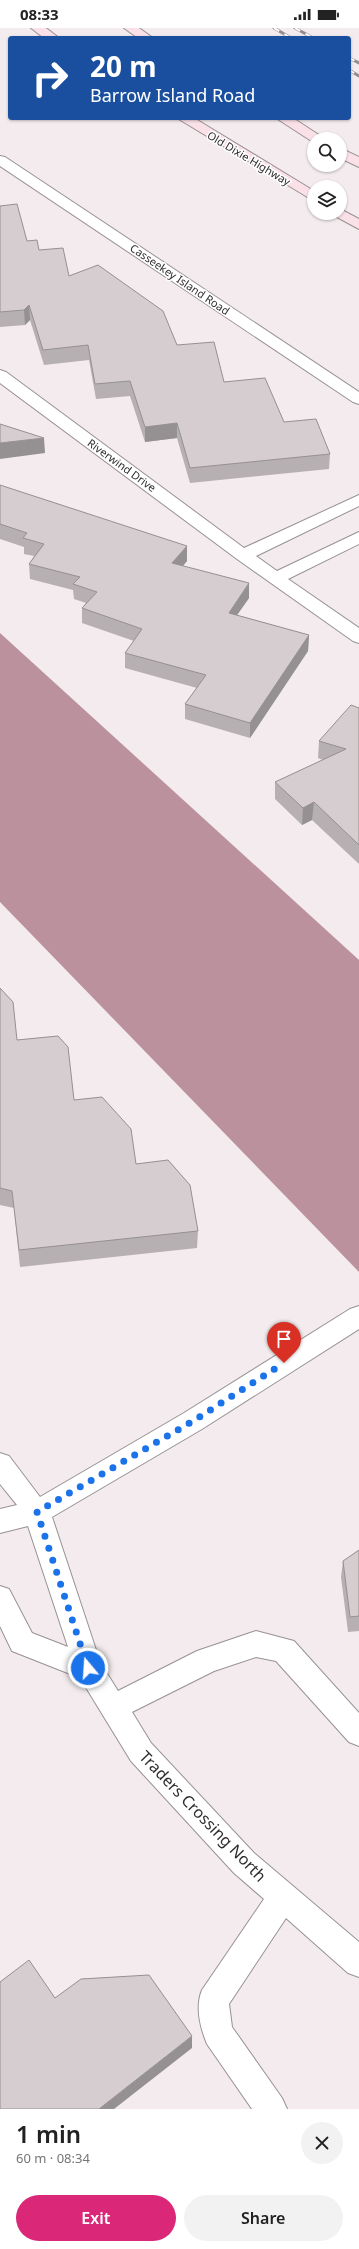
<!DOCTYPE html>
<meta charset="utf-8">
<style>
:root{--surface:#fff;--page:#f2f2f2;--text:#222;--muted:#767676;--accent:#db2777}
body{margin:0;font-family:"Noto Sans",sans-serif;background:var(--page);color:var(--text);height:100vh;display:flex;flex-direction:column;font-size:15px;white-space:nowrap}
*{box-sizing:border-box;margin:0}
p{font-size:13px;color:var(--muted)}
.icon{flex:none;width:22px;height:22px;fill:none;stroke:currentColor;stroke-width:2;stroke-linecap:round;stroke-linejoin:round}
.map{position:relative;height:2081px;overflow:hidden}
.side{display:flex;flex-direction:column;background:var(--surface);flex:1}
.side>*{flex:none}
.hud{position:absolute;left:8px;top:8px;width:343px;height:84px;border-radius:4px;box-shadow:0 1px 3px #0004;background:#1a4fa0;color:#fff;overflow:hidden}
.tools{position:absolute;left:307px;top:104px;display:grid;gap:8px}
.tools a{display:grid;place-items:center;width:40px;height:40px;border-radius:50%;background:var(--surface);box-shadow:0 1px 3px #0004;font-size:20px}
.pin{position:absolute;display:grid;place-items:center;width:34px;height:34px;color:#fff;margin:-41px -17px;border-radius:50% 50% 50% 0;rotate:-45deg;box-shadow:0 0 4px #0007}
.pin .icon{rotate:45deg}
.me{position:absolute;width:44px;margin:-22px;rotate:342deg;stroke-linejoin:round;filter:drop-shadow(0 0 3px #0008)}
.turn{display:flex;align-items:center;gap:14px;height:84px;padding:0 16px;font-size:18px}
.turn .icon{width:52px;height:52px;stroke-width:2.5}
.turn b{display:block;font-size:28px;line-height:34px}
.round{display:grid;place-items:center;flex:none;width:42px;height:42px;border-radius:21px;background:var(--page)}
.summary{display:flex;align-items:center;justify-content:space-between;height:68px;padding:0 16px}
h1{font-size:24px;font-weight:600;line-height:30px}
.cta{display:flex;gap:8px;margin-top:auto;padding:8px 16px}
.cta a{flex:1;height:46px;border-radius:24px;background:var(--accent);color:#fff;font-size:16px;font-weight:600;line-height:46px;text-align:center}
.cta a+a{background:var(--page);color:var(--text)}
.status{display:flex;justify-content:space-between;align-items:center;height:28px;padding:0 20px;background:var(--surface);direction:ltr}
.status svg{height:11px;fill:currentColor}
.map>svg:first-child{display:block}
</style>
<div class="status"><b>08:33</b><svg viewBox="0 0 49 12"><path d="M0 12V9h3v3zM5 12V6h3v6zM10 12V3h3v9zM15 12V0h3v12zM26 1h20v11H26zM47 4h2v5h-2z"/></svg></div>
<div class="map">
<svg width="359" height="2081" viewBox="0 0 359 2081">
<rect width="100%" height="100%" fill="#f3ebed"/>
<path fill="#ba919c" d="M0,605L359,932V1244L0,874Z"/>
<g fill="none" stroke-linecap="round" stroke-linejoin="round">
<defs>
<g id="service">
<path d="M0,128L5,129L359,364V376L353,374L0,138Z"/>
<path d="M256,1603L294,1613L359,1685V1718L349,1714L276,1633L256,1629L214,1643L132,1684L151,1715L254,1825L359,1914V1949L348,1945L286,1890L229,1976L232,1999L282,2070L287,2081H252L207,2016C200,1999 195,1979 202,1962L264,1871L234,1845L131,1733L74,1640L78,1631L88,1627L98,1631L118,1663L197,1623Z"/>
</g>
<g id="minor">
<path d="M0,342L6,344L244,520L359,467V478L256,528L277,543L359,504V516L288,551L359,600V615L353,613L237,531L0,355Z"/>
<path d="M359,1278V1301L202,1401L52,1489L102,1640L98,1649L88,1653L12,1623L0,1598V1558L9,1561L32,1605L68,1619L28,1498L0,1505V1481L17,1477L0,1456V1425L9,1428L40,1469L184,1385L350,1281Z"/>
</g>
<g id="secondary">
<path d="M31,0H46L59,10H44Z"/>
<path d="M124,0H139L153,10H138Z"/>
<path d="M177,90H194L314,163V173Z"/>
<path d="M276,90H293L325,111H314L313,114Z"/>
<path d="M340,120L359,129V139L340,130Z"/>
<path d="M340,181L359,191V201L335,188L333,185H340Z"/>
</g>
</defs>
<use href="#service" stroke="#989193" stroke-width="2"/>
<use href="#minor" stroke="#989193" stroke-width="2"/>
<use href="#secondary" stroke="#989193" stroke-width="2"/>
<use href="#service" fill="#fff" fill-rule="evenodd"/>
<use href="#minor" fill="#fff" fill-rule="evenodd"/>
<use href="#secondary" fill="#fae1e8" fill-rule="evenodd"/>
<defs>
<g id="rail">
<path d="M274,0L291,10"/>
<path d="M295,0L313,10"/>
<path d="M349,30L359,35"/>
<path d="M349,42L359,48"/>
</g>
</defs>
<use href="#rail" stroke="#928d8e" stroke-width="3"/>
<use href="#rail" stroke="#fff" stroke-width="2" stroke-dasharray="6" stroke-linecap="butt"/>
</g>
<g fill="#b7b0b2">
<path d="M0,178L27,213L39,222L69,248L177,317L224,354L284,394L330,426L329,441L190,455L177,410L145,414L130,368L96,371L89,332L44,337L30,292L25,297L0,299Z"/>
<path d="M0,457L187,533L183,538L249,570L237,587L309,607L308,623L250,710L185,691V676L197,660L125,640V625L134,613L82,595V580L86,575L74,571L73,562L30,551L29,536L34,528L24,526V519L0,511Z"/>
<path d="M359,680V836L312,792L302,797L275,771V754L323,732L318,730L319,713Z"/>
<path d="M0,960L17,1012L136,1136L198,1203L197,1220L20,1239L14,1180L0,1177Z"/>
<path d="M359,1522V1603L348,1604L341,1549L343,1533Z"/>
</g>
<g fill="#959091">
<path d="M29,277L30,292L25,297L24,282Z"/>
<path d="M177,395V410L145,414V399Z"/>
<path d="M44,410L45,425L0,431V415Z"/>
<path d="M187,518V533L172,550V535Z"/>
<path d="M249,555V570L228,600L229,585Z"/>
<path d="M309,607L308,623L250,710V695Z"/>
<path d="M314,774L312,792L302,797L303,780Z"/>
<path d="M192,2008V2020L114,2081H99Z"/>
</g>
<g fill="#d5cdcf" stroke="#959091">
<path d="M17,176L27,213L37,212L39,222L63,220L69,248L98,237L163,283L177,317L214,314L224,354L265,350L284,394L316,391L330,426L190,440L177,395L145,399L130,353L95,356L88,317L43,322L29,277L24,282L0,284V178Z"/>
<path d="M0,396L44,410L0,415Z"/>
<path d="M0,457L187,518L172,535L249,555L229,585L309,607L250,695L185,676L206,647L125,625L142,601L82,580L97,564L73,556L80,549L29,536L44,516L23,510L27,505L0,496Z"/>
<path d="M351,677L359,680V817L314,774L303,780L275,754L346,721L319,713Z"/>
<path d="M0,960L13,974L17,1012L58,1008L68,1019L74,1072L102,1069L131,1101L136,1136L168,1132L190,1157L198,1203L19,1222L12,1163L0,1160Z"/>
<path d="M359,1522V1588L350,1589L343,1533Z"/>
<path d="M29,1932L55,1970L81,1951L149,1947L192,2008L99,2081H0V1954Z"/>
</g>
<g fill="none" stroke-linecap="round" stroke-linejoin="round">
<path stroke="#1a73e8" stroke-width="7" stroke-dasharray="0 12.6" d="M88,1640L37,1484L193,1393L284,1335"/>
</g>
<g text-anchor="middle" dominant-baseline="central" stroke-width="3" stroke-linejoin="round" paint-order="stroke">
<g font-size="11" fill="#302d2d" stroke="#fff">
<text transform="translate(249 130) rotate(31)">Old Dixie Highway</text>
<text transform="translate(180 251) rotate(34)">Casseekey Island Road</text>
<text transform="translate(122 437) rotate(36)">Riverwind Drive</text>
</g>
<g font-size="16" fill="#302d2d" stroke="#fff">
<text transform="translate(203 1788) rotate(46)">Traders Crossing North</text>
</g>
</g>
</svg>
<div class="tools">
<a><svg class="icon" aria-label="search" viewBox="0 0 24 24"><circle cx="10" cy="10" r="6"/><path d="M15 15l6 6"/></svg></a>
<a><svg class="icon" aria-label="layers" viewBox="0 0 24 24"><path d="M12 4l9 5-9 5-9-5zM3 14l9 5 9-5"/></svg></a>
</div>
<div class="pin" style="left:284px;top:1335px;background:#d93025"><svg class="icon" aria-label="arrive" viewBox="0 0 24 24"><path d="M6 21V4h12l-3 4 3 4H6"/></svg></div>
<svg class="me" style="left:88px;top:1640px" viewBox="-20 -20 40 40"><circle r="17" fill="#1a73e8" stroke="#fff" stroke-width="3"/><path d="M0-11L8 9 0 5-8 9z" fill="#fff"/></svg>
<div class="hud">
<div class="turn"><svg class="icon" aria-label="right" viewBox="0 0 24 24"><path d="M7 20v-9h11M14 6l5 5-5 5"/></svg><div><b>20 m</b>Barrow Island Road</div></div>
</div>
</div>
<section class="side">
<div class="summary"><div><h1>1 min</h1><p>60 m · 08:34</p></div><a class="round"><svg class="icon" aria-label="close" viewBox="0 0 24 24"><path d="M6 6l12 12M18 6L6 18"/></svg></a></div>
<div class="cta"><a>Exit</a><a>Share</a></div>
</section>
